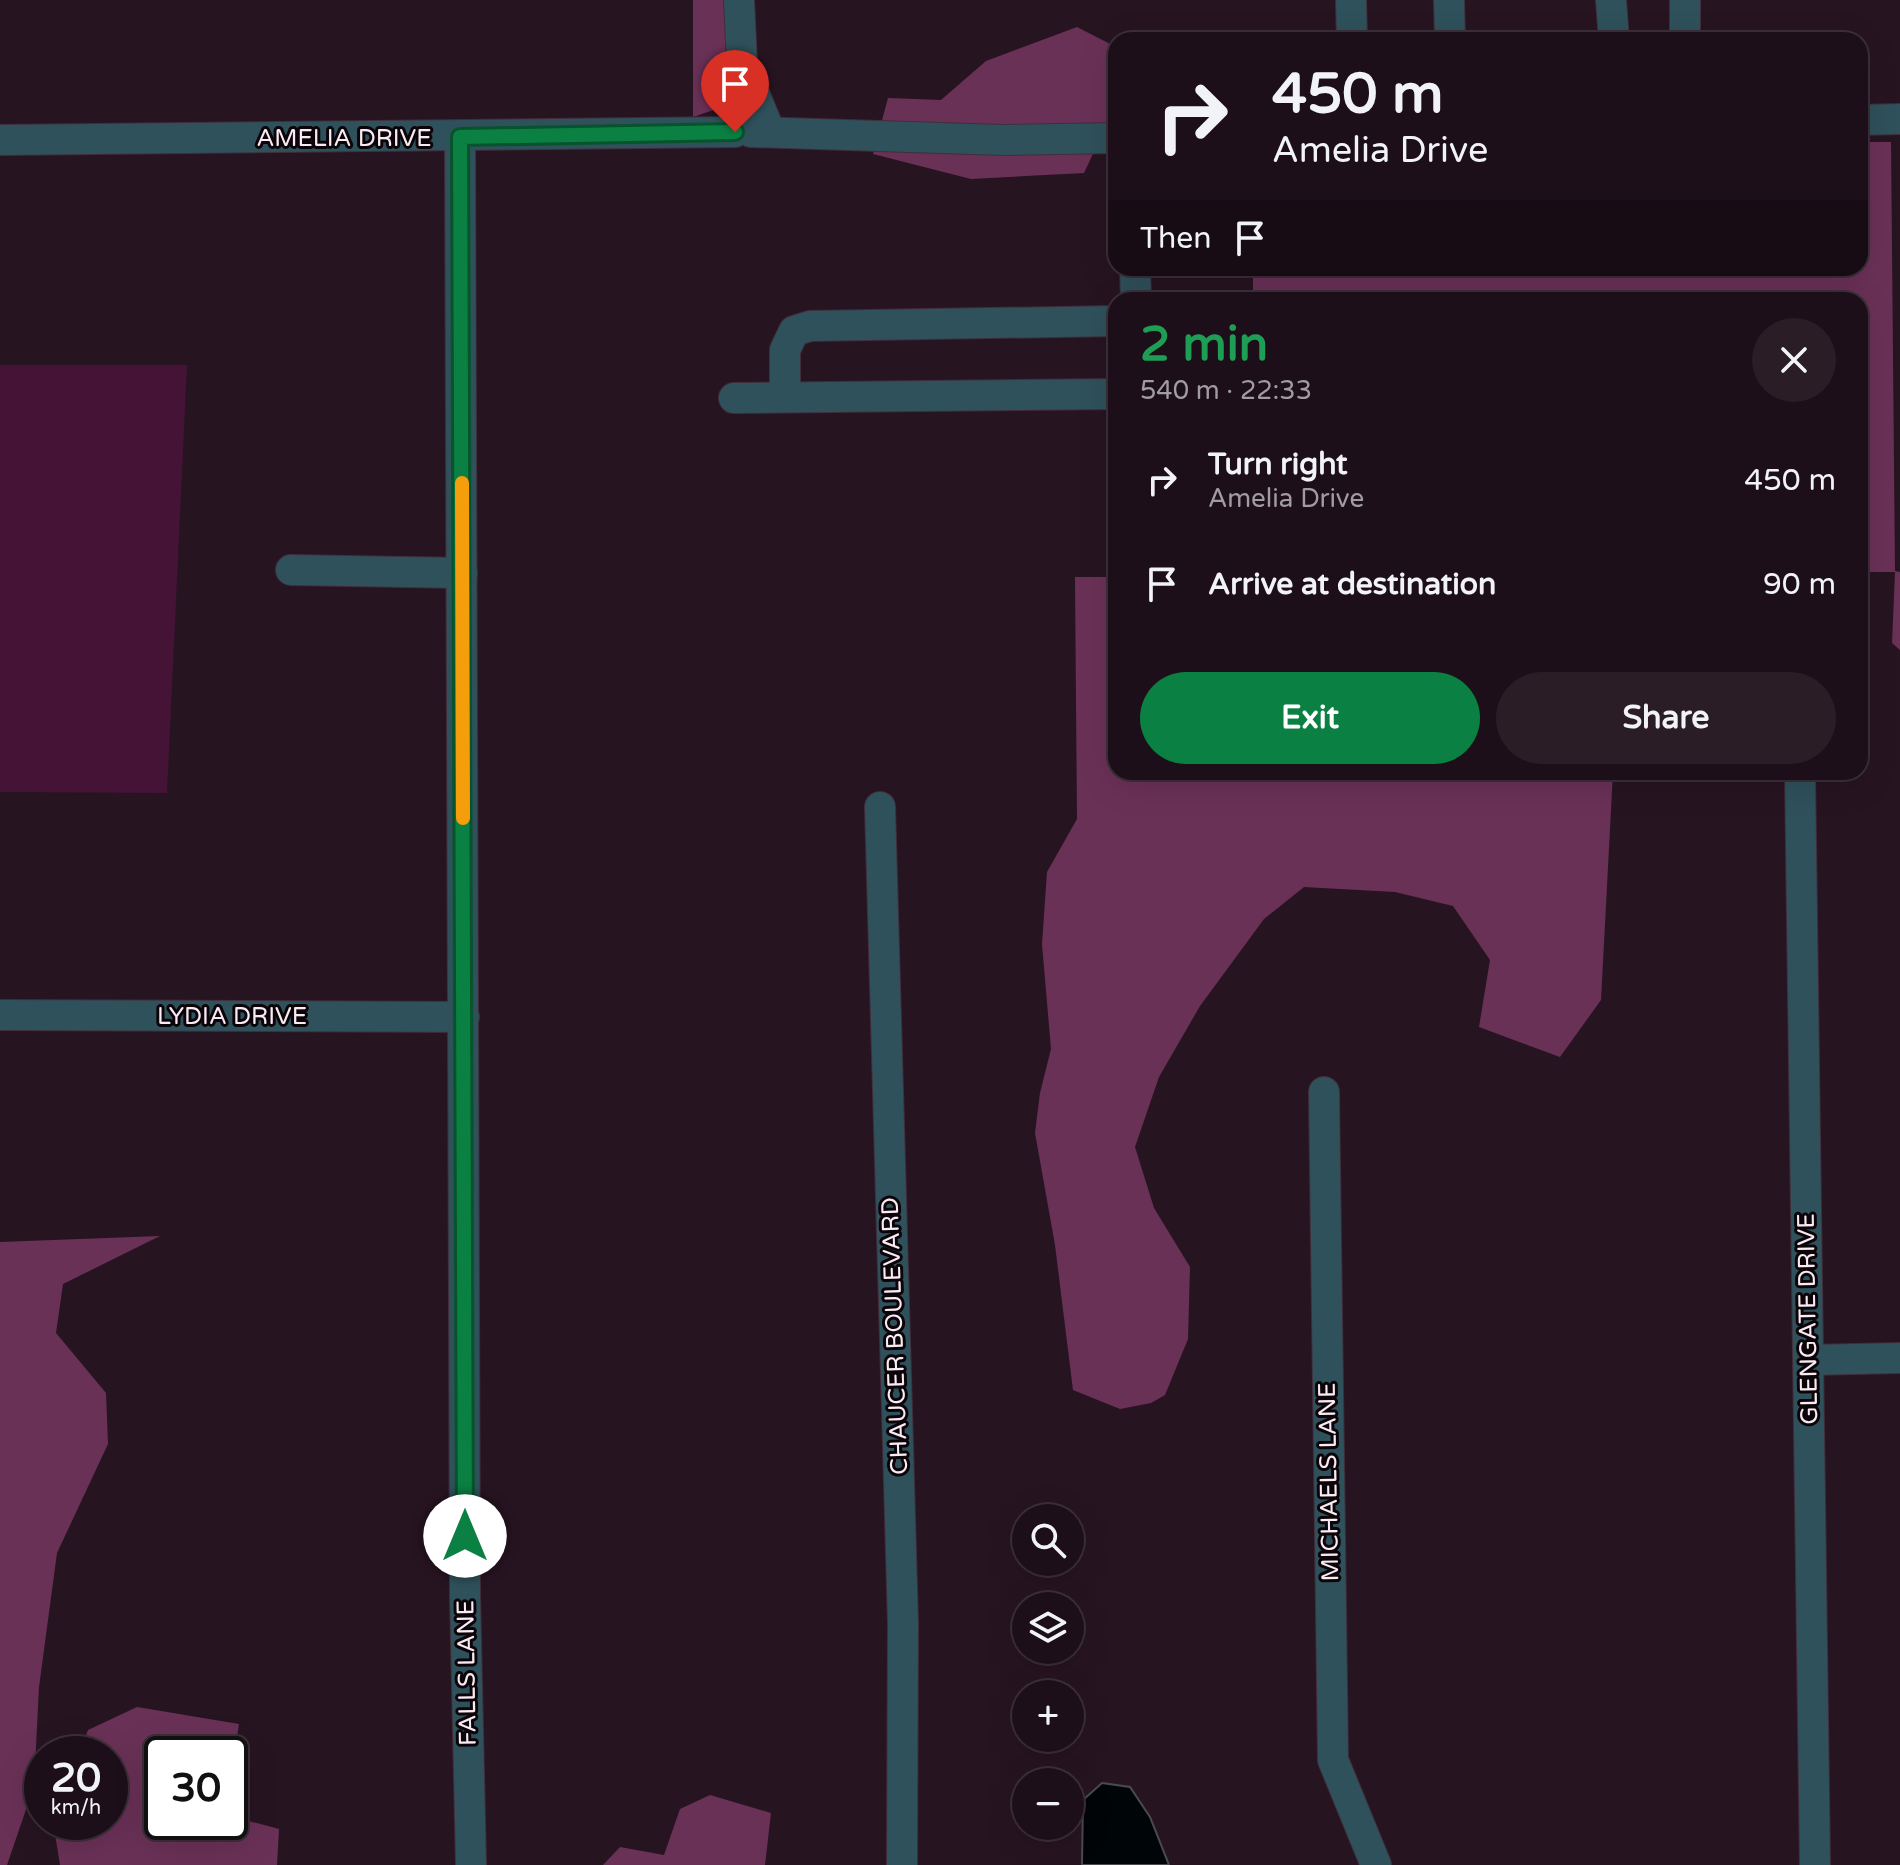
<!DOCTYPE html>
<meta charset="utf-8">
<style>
:root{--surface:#1d0f19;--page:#2a1d26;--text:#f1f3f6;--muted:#a09ca2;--line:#3b2f38;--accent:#0b8043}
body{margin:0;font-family:"Varela Round",sans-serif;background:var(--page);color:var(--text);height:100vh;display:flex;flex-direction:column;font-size:30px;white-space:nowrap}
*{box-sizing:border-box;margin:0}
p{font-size:26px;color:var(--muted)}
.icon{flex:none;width:44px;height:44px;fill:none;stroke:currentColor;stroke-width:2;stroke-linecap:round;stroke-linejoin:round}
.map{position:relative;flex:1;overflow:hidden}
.panel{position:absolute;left:1108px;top:292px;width:760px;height:488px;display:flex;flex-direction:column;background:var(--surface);border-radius:24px;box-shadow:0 8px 32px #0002,0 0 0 2px var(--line)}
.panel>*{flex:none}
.banner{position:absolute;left:1108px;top:32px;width:760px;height:244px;border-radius:24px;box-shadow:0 8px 32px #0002,0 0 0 2px var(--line);background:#1d0f19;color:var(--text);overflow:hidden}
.buttons{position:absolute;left:1012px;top:1504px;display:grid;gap:16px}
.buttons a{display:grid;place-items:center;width:72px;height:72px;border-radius:50%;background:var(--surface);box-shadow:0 8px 32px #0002,0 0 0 2px var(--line);font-size:40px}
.speed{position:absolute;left:24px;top:1736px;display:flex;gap:16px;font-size:40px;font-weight:700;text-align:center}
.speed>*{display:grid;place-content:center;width:104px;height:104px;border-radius:50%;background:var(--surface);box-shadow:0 8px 32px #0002,0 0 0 2px var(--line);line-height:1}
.speed small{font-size:20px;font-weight:400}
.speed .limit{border:4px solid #111;border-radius:12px;background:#fff;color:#111}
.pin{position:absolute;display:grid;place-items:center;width:68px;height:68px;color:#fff;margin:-82px -34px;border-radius:50% 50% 50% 0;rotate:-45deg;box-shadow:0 0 8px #0007}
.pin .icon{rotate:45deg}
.me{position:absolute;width:88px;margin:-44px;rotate:0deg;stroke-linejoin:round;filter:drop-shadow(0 0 6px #0008)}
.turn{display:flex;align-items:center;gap:28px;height:168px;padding:0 32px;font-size:36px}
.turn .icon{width:104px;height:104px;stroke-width:2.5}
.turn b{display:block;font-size:56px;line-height:68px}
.then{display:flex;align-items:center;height:76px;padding:0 32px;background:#0003;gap:16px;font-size:30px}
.round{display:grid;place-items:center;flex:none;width:84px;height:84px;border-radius:42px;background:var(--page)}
.overview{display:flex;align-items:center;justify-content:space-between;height:136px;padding:0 32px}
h1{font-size:48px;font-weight:700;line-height:60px;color:#1e9e55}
.button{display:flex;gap:16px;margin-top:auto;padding:16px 32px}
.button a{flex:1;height:92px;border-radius:48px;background:var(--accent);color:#fff;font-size:32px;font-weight:700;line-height:92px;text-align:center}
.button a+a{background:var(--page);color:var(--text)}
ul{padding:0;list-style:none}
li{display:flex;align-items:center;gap:24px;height:104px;padding:0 32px}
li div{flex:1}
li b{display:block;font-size:30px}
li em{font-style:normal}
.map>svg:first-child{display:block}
</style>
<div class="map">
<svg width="1900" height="1865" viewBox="0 0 1900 1865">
<rect width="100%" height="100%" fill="#271421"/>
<path fill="#441336" d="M0,365H187L167,793L0,792Z"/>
<g fill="#6a3157">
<path d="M693,0H736L731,104L693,117Z"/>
<path d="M1077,27L1116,47V105L1084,173L971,179L873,154L888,98L941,100L986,61Z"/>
<path d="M1860,142H1891L1895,571L1900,572V650L1892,643L1895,572H1860V300H1253V268H1860Z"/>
<path d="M1075,577H1116V772H1613L1601,1000L1560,1057L1479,1027L1490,960L1453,906L1395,892L1304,887L1264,919L1200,1006L1159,1077L1135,1147L1154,1208L1190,1267L1188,1339L1165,1395L1151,1403L1120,1409L1073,1390L1055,1245L1035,1133L1040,1093L1051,1049L1042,944L1047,872L1077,819Z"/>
<path d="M160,1236L63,1284L56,1333L106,1393L108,1444L57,1553L39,1687L34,1786L7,1865H0V1242Z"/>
<path d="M137,1707L239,1724L230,1783V1754H162V1822H230V1816L279,1829L277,1865H60L53,1822H110V1754H79L88,1730Z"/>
<path d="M710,1795L771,1813L765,1865H603L620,1847L664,1855L680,1809Z"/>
</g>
<path fill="#000508" stroke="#4b4a4e" stroke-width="2" d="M1102,1783L1130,1787L1150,1817L1169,1865H1082L1083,1800Z"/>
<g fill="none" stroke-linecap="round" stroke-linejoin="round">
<defs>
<g id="minor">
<path d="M739,0L742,64L770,132"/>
<path d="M1351,0L1352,40"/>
<path d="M1449,0L1450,40"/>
<path d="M1611,0L1614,40"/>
<path d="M1685,40V0"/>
<path d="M1860,120L1900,119"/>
<path d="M751,132L1003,140L1116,138"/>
<path d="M460,137L465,1596L471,1865"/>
<path d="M0,140L735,132"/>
<path d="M1135,268L1136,300"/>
<path d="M785,396V350L794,331L810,326L1116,321"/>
<path d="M734,398L1116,394"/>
<path d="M291,570L462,573"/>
<path d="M1800,772L1815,1865"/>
<path d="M880,807L903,1624L902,1865"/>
<path d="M0,1015L464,1017"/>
<path d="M1324,1092L1333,1760L1376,1865"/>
<path d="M1809,1360L1900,1358"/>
</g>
</defs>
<use href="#minor" stroke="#402e3a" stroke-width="32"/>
<use href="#minor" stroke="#2f515b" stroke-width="30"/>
</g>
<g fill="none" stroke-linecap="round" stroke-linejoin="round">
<defs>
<path id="route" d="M465,1536L460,137L735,132"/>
</defs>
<use href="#route" stroke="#07532c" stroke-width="20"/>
<use href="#route" stroke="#0b8043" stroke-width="14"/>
<path stroke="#f59e0b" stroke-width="14" d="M462,483L463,818"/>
</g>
<g text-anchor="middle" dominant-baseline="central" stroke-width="6" stroke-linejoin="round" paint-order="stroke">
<g font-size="24" fill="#f9ebf3" stroke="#0b0408">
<text x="344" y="138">AMELIA DRIVE</text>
<text x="232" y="1016">LYDIA DRIVE</text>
<text transform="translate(1808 1319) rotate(-91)">GLENGATE DRIVE</text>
<text transform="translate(895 1336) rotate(-92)">CHAUCER BOULEVARD</text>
<text transform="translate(1329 1482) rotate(-91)">MICHAELS LANE</text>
<text transform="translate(467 1673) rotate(-91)">FALLS LANE</text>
</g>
</g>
</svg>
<div class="buttons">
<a><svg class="icon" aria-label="search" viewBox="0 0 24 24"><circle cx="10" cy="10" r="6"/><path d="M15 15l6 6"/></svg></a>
<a><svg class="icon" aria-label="layers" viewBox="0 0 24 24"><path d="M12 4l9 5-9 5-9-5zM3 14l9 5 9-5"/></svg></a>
<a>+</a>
<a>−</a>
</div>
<div class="speed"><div>20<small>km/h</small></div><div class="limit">30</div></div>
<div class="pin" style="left:735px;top:132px;background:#d93025"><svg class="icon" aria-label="arrive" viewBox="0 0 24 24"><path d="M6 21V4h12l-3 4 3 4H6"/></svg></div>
<svg class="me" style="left:465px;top:1536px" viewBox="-20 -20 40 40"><circle r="19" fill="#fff"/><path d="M0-13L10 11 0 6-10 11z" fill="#0b8043"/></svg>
<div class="banner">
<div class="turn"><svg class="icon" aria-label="right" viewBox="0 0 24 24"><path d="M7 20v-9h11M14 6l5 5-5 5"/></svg><div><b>450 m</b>Amelia Drive</div></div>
<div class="then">Then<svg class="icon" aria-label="arrive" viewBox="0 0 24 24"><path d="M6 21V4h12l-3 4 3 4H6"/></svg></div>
</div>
<section class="panel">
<div class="overview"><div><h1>2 min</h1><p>540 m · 22:33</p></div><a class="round"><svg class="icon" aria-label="close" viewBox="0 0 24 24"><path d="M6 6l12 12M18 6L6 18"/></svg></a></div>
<ul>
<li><svg class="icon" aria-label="right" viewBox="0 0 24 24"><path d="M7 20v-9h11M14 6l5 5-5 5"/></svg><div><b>Turn right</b><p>Amelia Drive</p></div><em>450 m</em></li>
<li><svg class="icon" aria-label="arrive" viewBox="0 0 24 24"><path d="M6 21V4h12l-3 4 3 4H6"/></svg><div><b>Arrive at destination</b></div><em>90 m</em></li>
</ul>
<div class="button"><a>Exit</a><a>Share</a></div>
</section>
</div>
